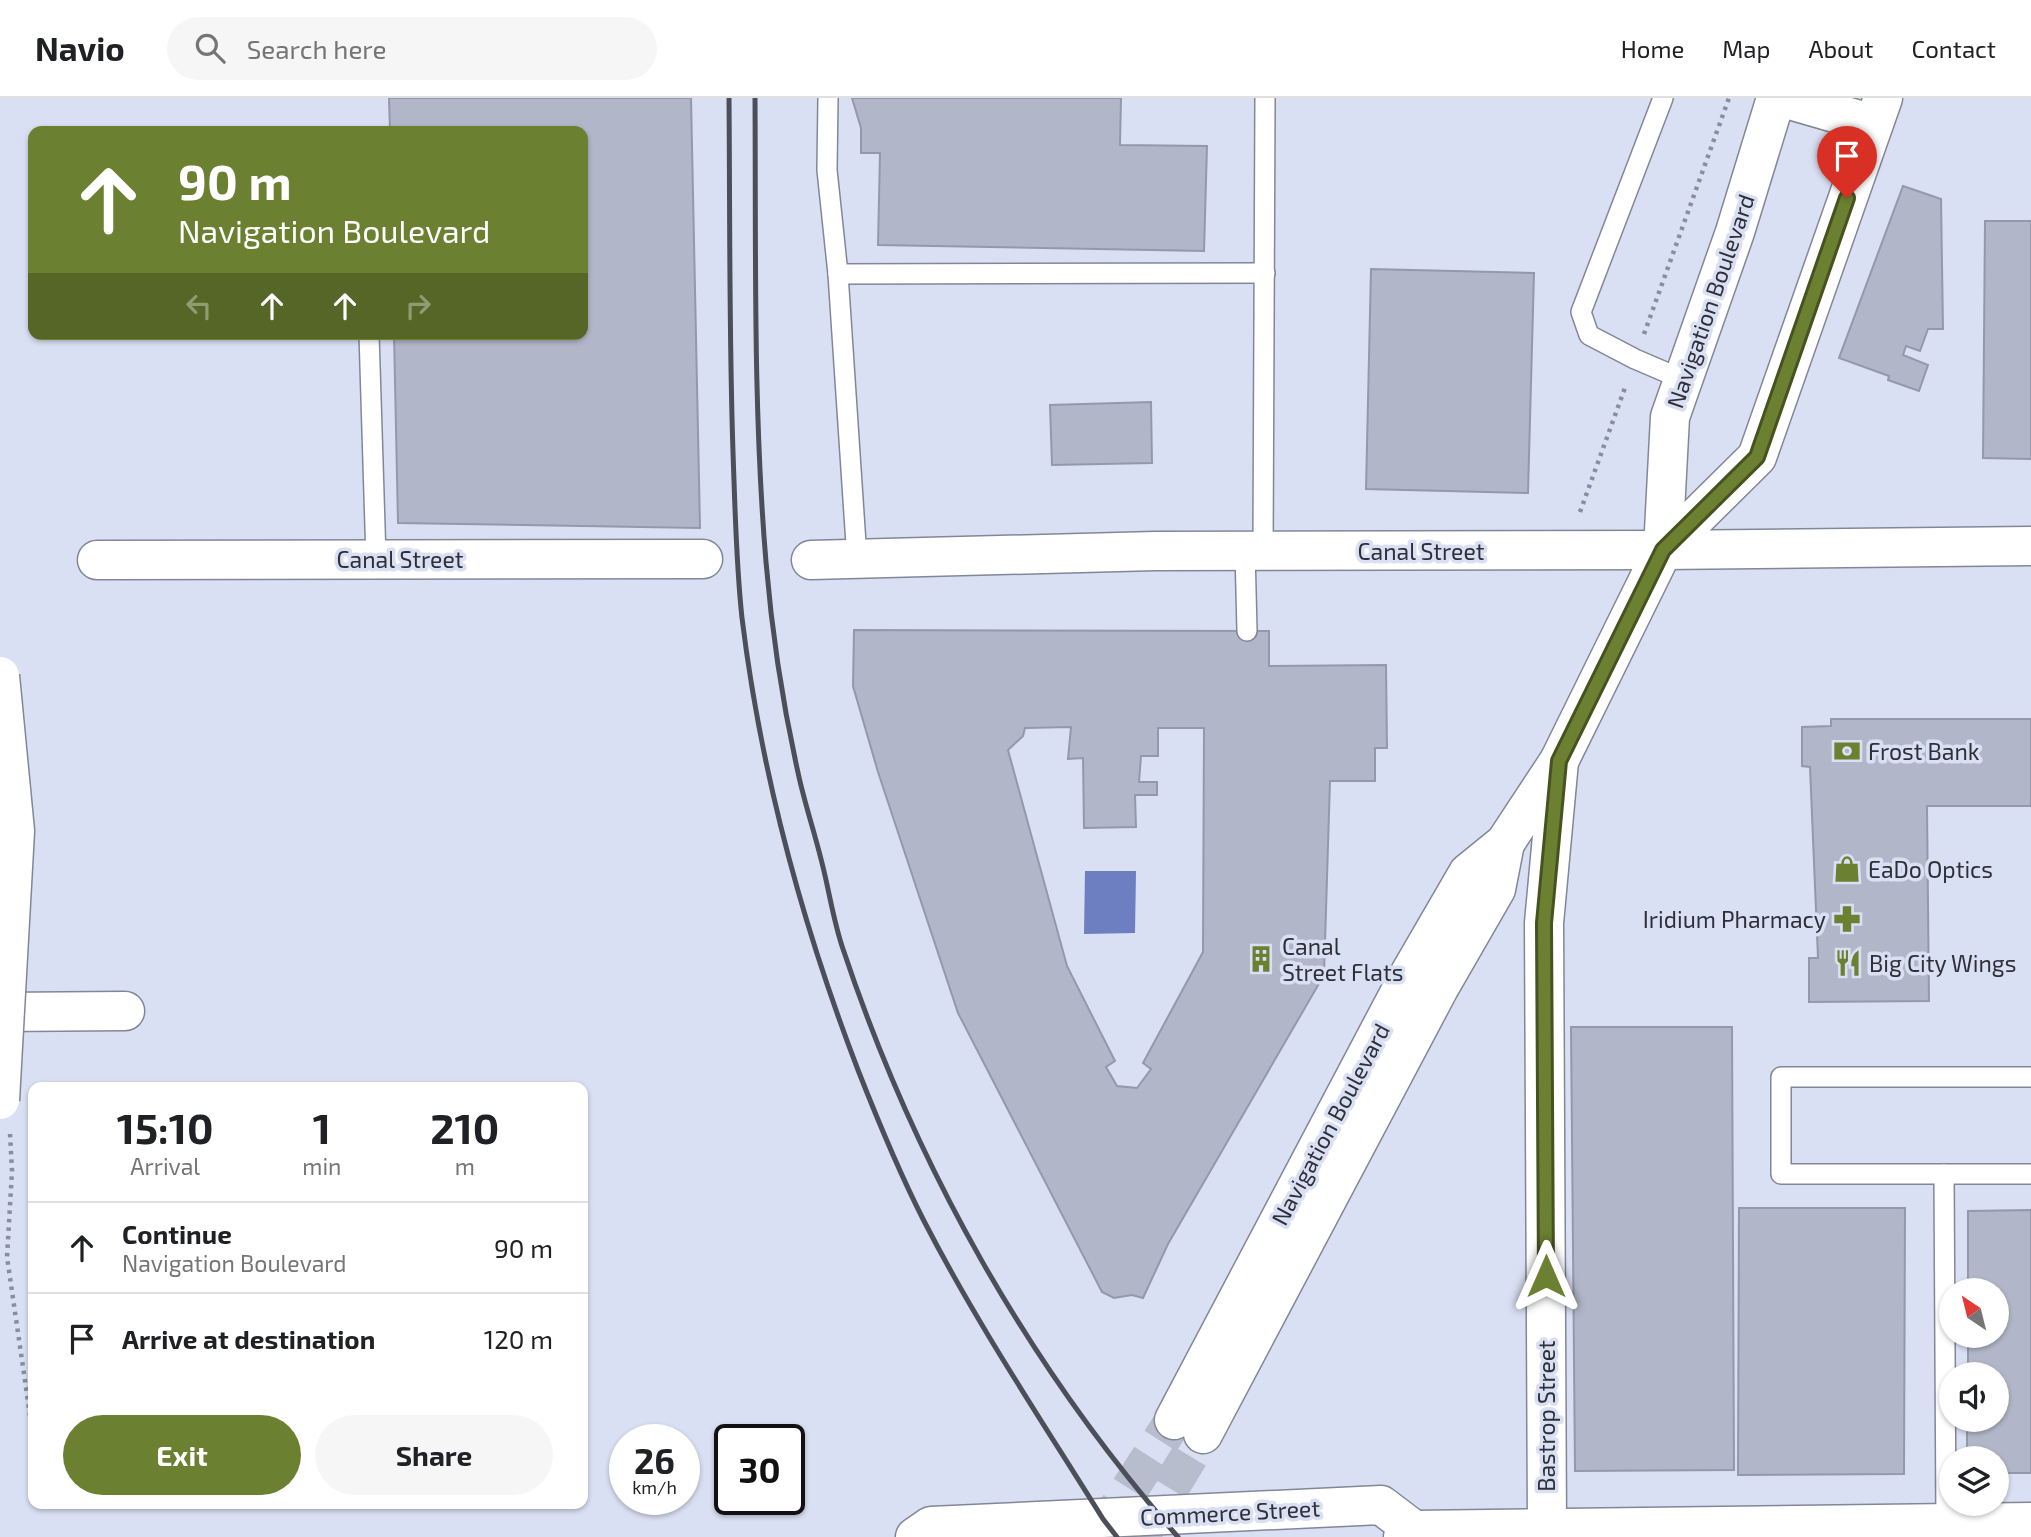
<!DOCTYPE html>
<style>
:root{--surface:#fff;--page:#f6f6f6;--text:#202124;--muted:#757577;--line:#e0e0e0;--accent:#6b8031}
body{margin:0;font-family:"Exo 2",sans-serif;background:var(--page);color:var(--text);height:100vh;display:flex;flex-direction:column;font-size:26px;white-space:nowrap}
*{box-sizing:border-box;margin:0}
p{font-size:23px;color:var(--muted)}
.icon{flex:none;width:38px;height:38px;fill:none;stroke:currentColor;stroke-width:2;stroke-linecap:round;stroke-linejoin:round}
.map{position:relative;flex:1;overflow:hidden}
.sheet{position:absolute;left:28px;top:984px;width:560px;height:427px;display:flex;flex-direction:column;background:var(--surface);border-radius:14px;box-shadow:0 2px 5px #0004}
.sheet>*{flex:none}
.banner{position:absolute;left:28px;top:28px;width:560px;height:214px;border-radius:14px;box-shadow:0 2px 5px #0004;background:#6b8031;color:#fff;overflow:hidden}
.needle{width:46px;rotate:325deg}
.tools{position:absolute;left:1939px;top:1180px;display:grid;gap:14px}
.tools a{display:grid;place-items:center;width:70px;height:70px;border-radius:50%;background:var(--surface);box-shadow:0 2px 5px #0004;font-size:35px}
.speed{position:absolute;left:609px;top:1326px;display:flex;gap:14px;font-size:35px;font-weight:700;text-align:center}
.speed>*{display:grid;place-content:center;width:91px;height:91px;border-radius:50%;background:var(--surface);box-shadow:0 2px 5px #0004;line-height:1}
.speed small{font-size:18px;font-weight:400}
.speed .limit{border:4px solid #111;border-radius:10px;background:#fff;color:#111}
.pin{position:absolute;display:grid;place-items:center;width:60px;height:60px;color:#fff;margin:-72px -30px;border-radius:50% 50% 50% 0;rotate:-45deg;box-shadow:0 0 7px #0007}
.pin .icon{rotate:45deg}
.me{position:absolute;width:77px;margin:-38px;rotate:0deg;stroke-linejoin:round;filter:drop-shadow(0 0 5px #0008)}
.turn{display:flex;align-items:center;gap:24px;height:147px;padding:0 35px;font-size:32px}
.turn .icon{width:91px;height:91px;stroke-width:2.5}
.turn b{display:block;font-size:49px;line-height:60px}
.lanes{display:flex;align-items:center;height:66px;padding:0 35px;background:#0003;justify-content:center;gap:35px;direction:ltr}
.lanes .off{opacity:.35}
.eta{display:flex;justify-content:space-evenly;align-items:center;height:119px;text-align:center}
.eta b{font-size:42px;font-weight:700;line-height:49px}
.action{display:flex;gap:14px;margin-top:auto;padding:14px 35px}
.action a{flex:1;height:80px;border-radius:42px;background:var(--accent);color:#fff;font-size:28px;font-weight:700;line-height:80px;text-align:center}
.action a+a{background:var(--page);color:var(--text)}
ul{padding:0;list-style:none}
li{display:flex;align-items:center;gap:21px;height:91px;padding:0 35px;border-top:2px solid var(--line)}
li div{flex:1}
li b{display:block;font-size:26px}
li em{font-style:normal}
header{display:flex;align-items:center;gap:42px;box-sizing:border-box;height:98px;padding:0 35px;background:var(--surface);border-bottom:2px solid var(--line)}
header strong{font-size:33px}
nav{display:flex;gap:38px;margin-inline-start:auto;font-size:24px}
.search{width:490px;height:63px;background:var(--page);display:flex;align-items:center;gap:18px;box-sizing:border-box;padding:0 24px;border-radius:38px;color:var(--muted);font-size:26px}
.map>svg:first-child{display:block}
</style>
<header>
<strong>Navio</strong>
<div class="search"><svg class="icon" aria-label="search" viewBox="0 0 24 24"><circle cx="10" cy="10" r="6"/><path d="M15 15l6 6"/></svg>Search here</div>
<nav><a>Home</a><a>Map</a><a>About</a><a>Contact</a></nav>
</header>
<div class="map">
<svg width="2031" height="1439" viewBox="0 0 2031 1439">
<rect width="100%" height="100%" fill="#dae0f3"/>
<path fill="#6d7ec1" d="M1085,773H1136L1135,835L1084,836Z"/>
<g fill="#b1b7c9" stroke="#9399aa" stroke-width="2" fill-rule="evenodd">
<path d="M389,0H691L700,430L398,425L394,236H583V33H390Z"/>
<path d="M852,0H1121L1120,47L1207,48L1204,153L878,147L880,55H861V30Z"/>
<path d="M1903,88L1941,101L1943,231H1928L1920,253L1906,248L1903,257L1928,267L1919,293L1888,282L1889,278L1839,260Z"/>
<path d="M1985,123H2031V361L1983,360Z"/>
<path d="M1371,171L1534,175L1528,395L1366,391Z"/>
<path d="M1151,304L1152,365L1052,367L1050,307Z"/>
<path d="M854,532L1269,533V568L1386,567L1387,650H1375V683H1330L1324,877L1168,1146L1143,1200L1132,1197L1114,1200L1102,1194L958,915L878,674L853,588ZM1071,629L1068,661L1083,660L1084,730L1136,729L1135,697H1157V684H1139L1141,658H1158V630H1204L1203,854L1143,965L1151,971L1137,990L1117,988L1106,969L1115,963L1067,868L1008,652L1023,638L1025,630Z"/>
<path d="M1831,621H2031V708H1927L1929,903L1809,904V860H1818L1810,669L1802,668V629L1831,628Z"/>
<path d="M1571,929H1732L1734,1372L1575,1373Z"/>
<path d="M1739,1110H1905L1904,1376L1738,1377Z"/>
<path d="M2031,1112V1375H1997V1360H1967V1321H1997V1276H1968V1237H1997V1192H1968V1113Z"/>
</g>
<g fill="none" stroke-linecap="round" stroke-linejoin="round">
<g stroke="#b8bdce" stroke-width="38" stroke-dasharray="38 19" stroke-linecap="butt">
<path d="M1099,1439L1174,1322"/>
<path d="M1140,1439L1203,1336"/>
</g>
<defs>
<g id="service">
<path d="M828,0L827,72L838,176"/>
<path d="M1663,0L1581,214L1589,237L1635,261L1684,282"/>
<path d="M369,236L376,461"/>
<path d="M1245,453L1247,533"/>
<path d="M1263,453L1265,0"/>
<path d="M857,461L838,176L1265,175"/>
<path d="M2031,979H1781V1076H2031"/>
<path d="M1944,1076L1946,1425"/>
</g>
<g id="minor">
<path d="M97,462L703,461"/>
<path d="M811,462L1155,453L1663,452"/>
<path d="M0,914L125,913"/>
<path d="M1547,1429L1544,825L1559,663"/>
</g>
<g id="tertiary">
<path d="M1663,452L2031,448"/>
<path d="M915,1439L931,1428L1381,1407L1414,1432"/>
<path d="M1403,1439L1414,1432L2031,1424"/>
</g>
<g id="primary">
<path d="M1783,0L1873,26"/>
<path d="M1663,452L1670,319L1735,134L1776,0"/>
<path d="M1174,1322L1410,875L1468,775L1505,745L1559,663L1663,452L1757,359L1883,0"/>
<path d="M1203,1336L1439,890L1496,791L1505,745"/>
</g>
</defs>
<use href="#service" stroke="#828798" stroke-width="22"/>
<use href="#minor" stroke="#828798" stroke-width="41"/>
<use href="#tertiary" stroke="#828798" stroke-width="41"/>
<use href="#primary" stroke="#828798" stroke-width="41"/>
<g stroke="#898e9b" stroke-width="4.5" stroke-dasharray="3.5 5" stroke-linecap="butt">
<path d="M1644,236L1729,0"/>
<path d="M1580,414L1626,287"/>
<path d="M10,1036L12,1073L7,1159L33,1338"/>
</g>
<use href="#service" stroke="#fff" stroke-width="19"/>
<use href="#minor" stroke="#fff" stroke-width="38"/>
<use href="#tertiary" stroke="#fff" stroke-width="38"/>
<use href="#primary" stroke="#fff" stroke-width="38"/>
<g stroke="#4c4f59" stroke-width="5">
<path d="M729,0C730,118 729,236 733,354C735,409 736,465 742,520C761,675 802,826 858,972C878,1023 899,1074 924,1123C977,1226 1042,1323 1103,1421L1117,1439"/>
<path d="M755,0C756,155 753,310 766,464C772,536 783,608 799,679C805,706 814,733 821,761C829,791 833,822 843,851C915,1067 1028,1268 1178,1439"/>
</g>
<defs>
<path id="motorway-bridge" d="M0,578L15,733L0,1002"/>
</defs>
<use href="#motorway-bridge" stroke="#828798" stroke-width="41" stroke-linecap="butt"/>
<use href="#motorway-bridge" stroke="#fff" stroke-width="38"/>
</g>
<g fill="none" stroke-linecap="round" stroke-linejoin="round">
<defs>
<path id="route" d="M1546,1178L1544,825L1559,663L1663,452L1757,359L1847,100"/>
</defs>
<use href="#route" stroke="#465320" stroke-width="18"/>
<use href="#route" stroke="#6b8031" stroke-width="12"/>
</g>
<defs>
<symbol id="bank-bare" viewBox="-9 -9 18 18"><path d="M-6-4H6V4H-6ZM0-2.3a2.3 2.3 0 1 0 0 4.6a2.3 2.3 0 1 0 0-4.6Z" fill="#6b8031" stroke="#dae0f3" stroke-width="2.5" paint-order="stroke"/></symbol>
<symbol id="shop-bare" viewBox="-9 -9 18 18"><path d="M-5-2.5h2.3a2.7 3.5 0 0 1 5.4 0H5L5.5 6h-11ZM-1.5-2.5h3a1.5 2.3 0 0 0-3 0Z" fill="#6b8031" stroke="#dae0f3" stroke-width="2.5" paint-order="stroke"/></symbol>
<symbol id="pharmacy-bare" viewBox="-9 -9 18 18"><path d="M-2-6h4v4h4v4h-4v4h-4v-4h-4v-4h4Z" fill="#6b8031" stroke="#dae0f3" stroke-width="2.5" paint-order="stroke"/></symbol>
<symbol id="building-bare" viewBox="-9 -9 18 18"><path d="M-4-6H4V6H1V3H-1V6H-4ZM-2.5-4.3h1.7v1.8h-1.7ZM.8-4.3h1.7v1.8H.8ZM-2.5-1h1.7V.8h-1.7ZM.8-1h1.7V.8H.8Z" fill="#6b8031" stroke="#dae0f3" stroke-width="2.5" paint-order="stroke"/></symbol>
<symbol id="restaurant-bare" viewBox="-9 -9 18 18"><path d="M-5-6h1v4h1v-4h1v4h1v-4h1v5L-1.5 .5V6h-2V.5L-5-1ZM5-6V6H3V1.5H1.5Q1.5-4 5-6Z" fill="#6b8031" stroke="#dae0f3" stroke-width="2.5" paint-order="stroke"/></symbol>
</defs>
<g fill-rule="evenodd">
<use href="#bank-bare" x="1828" y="634" width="38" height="38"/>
<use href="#shop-bare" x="1828" y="752" width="38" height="38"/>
<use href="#pharmacy-bare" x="1828" y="802" width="38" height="38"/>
<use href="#building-bare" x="1242" y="842" width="38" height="38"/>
<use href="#restaurant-bare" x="1829" y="846" width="38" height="38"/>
</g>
<g text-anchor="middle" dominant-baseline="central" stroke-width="7" stroke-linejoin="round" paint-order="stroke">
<g font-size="23" fill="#2e3038" stroke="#dae0f3">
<text transform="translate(1710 203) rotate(-71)">Navigation Boulevard</text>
<text x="1421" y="453">Canal Street</text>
<text x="400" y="461">Canal Street</text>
<text transform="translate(1330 1026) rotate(-62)">Navigation Boulevard</text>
<text transform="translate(1546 1318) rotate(-90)">Bastrop Street</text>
<text transform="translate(1230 1414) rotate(-3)">Commerce Street</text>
</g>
<g font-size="23" fill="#2e3038" stroke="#dae0f3" text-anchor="start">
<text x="1868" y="653">Frost Bank</text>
<text x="1868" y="771">EaDo Optics</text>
<text x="1826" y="821" text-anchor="end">Iridium Pharmacy</text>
<text x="1282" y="848">Canal<tspan x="1282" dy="26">Street Flats</tspan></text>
<text x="1869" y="865">Big City Wings</text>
</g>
</g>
</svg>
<div class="tools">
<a><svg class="needle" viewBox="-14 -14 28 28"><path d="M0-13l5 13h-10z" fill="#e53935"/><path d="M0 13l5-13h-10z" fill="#757577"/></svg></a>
<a><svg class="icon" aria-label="sound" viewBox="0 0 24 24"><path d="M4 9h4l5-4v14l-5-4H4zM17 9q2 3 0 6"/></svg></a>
<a><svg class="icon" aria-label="layers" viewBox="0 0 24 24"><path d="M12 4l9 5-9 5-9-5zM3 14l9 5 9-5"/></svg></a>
</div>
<div class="speed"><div>26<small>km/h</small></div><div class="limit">30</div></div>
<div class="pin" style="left:1847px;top:100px;background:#d93025"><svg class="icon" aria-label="arrive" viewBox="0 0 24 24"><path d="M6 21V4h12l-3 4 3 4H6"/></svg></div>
<svg class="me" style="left:1546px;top:1178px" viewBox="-20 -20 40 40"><path d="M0-17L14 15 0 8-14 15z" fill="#6b8031" stroke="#fff" stroke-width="4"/></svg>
<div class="banner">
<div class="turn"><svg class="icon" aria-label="ahead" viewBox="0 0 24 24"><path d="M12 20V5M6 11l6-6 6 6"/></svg><div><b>90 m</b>Navigation Boulevard</div></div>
<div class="lanes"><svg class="icon off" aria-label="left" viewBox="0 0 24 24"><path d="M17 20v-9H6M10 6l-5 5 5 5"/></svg><svg class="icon" aria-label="ahead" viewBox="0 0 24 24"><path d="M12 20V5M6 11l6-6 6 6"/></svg><svg class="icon" aria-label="ahead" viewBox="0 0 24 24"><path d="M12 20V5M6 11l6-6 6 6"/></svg><svg class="icon off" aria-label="right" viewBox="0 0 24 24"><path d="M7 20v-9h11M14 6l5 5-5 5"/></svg></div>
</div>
<section class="sheet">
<div class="eta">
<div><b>15:10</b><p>Arrival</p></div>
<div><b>1</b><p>min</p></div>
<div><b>210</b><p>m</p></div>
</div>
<ul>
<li><svg class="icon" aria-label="ahead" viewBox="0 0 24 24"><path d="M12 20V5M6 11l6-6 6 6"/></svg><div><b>Continue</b><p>Navigation Boulevard</p></div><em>90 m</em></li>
<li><svg class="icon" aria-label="arrive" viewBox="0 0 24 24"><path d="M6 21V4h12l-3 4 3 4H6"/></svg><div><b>Arrive at destination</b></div><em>120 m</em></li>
</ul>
<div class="action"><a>Exit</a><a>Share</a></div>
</section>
</div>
